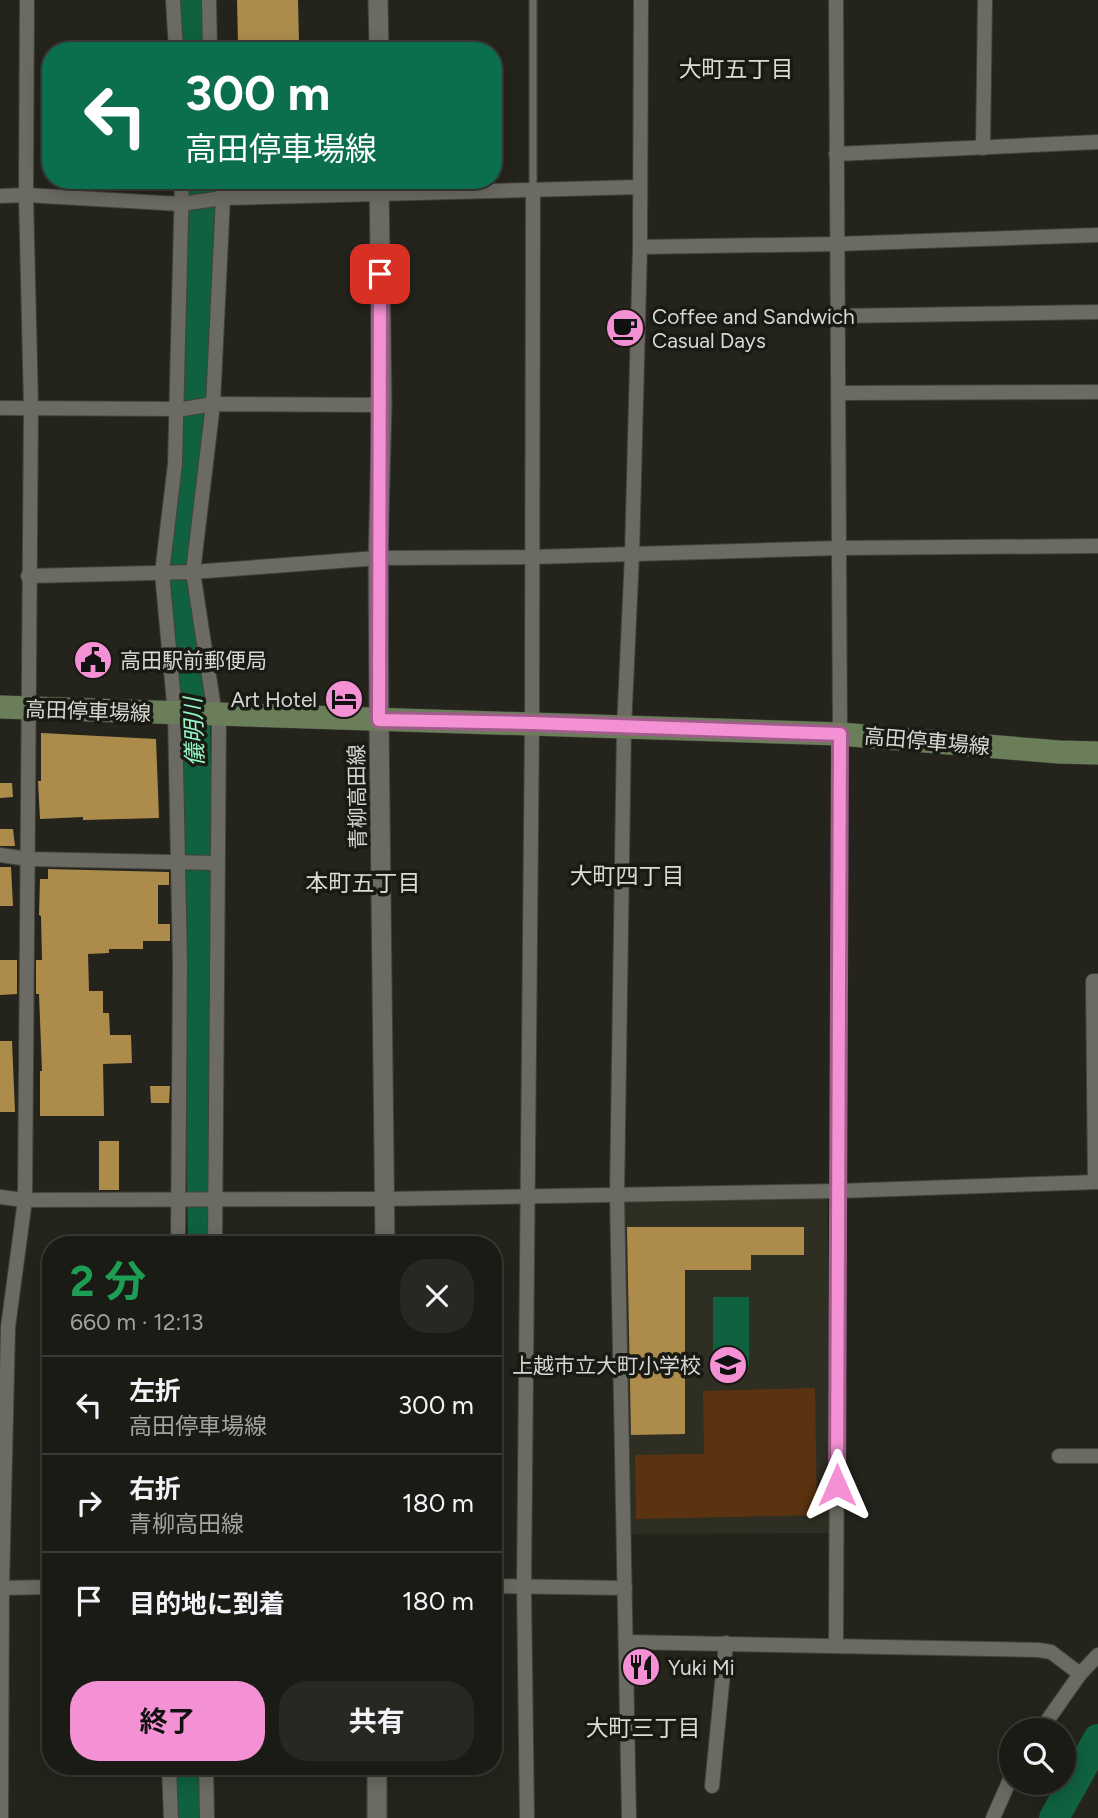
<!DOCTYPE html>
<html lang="ja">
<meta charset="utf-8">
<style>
:root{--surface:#1b1b16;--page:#282823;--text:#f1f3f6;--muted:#a0a1a1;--line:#393935;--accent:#f491d4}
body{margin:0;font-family:Figtree,"Noto Sans JP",sans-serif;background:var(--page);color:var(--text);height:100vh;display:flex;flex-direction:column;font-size:26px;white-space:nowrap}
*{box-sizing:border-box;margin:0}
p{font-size:23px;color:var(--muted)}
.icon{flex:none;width:38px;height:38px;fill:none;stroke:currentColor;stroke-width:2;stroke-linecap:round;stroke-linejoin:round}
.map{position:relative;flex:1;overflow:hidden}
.details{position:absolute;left:42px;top:1236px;width:460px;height:539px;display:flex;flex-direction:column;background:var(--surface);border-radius:28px;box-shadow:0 4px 18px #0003,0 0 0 2px var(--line)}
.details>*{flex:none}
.guide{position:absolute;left:42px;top:42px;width:460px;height:147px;border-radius:28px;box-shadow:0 4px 18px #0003,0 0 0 2px var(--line);background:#0b6e4f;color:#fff;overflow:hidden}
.controls{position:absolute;left:999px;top:1718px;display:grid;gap:14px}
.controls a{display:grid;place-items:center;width:77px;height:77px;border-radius:50%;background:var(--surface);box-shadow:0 4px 18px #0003,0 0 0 2px var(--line);font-size:35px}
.pin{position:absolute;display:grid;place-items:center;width:60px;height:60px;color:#fff;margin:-30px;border-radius:14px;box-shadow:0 4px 10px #0006}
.me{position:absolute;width:77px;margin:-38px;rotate:0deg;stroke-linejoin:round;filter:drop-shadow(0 0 5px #0008)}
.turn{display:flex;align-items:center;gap:24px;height:147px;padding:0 28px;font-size:32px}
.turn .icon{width:91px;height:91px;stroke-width:2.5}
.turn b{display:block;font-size:49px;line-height:60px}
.round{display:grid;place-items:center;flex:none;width:74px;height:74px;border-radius:28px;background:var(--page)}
.summary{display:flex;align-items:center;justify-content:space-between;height:119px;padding:0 28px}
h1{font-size:42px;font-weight:700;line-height:52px;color:#1e9e55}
.button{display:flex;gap:14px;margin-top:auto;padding:14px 28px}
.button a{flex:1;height:80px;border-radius:28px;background:var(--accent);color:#111;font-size:28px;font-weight:700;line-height:80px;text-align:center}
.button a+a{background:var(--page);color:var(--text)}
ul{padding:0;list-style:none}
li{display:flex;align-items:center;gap:21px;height:98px;padding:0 28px;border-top:2px solid var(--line)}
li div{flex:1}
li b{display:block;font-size:26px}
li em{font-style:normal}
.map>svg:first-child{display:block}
</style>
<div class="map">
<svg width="1098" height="1818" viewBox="0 0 1098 1818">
<rect width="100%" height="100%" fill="#24241d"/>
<path fill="#2e2e23" d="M827,1189L833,1533L630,1534L623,1196Z"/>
<path fill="#5b3310" d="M815,1388L817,1515L636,1519L635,1455L704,1454L703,1391Z"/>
<rect fill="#0f613f" x="713" y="1297" width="36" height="69"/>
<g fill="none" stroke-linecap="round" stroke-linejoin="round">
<g stroke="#0f613f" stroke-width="30">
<path d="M189,0L194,51"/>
<path d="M203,1244L195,704L175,555L196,382L199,236L206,180"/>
<path d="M187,1766L188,1818"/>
<path d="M1054,1818L1098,1739"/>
</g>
</g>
<g fill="#ad8c4b">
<path d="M237,0H298L299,43L238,44Z"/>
<path d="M41,733L156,739L159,818L83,820V817L40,819L38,781H41Z"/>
<path d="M0,783H12L13,797L0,798Z"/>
<path d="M0,829H13L15,846H0Z"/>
<path d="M0,867H11L13,906H0Z"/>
<path d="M48,869L169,872V885H158V924H170V941H143V949H109V953L88,954L89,991H103V1013H109L110,1035H131L132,1063L103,1064L104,1116H40V1071H42L39,994H36V960H42L41,916L39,915L40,879H48Z"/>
<path d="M0,960H17V994L0,995Z"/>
<path d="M0,1041H12L15,1112H0Z"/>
<path d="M150,1086H170L169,1103H151Z"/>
<rect x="99" y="1141" width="20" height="49"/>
<path d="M627,1227H804V1255H751V1270H685V1434L631,1435Z"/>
</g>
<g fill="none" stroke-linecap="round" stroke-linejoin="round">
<defs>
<path id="service" d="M533,189V0"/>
<g id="minor">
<path d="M173,0L176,51"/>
<path d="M209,0L210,51"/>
<path d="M983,148L985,0"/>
<path d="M836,154L1098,142"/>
<path d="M0,196L26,195L181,204L223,198L640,187"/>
<path d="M640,247L836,244L1098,235"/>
<path d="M837,316L1098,312"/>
<path d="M838,393L1098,392"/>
<path d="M0,408L183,409L213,404L382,405"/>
<path d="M28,576L193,572L378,558L532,557L838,548L1098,546"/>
<path d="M215,715L193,572L213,404L223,198L222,180"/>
<path d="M0,855L28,859L217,863"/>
<path d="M1095,1182L1093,981H1098"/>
<path d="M0,1197L25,1200L386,1199L839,1191L1098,1182"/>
<path d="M178,1244L180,963L175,714L162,573L175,464L182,180"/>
<path d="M215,1244L219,715"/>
<path d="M1059,1456H1098"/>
<path d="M494,1586L625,1588"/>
<path d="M0,1588L51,1587"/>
<path d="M626,1642L1039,1650L1051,1652L1080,1674"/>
<path d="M836,1645L840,734L836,0"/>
<path d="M1040,1731L1080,1674L1098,1655"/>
<path d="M169,1766L171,1818"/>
<path d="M206,1766L207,1818"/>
<path d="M712,1786L726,1643"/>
<path d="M1,1818L2,1588L8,1327L25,1200L31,406L26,195L27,0"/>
<path d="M527,1818L524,1587L532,723L533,189"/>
<path d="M629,1818L617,1195L624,728L632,555L640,247L641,0"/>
<path d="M993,1818L1012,1775"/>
</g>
<g id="secondary">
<path d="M378,0L379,51"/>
<path d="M379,180L382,405L378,558L379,721L385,1244"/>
<path d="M377,1766V1818"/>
</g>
<path id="primary" d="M0,707L840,734L1059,752L1098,753"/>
</defs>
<use href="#service" stroke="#42423c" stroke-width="9"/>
<use href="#minor" stroke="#42423c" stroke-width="16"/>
<use href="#secondary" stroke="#42423c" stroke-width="21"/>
<use href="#primary" stroke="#42423c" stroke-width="24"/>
<use href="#service" stroke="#6b6b63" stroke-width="7"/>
<use href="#minor" stroke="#6b6b63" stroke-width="14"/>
<use href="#secondary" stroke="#6b6b63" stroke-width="19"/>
<use href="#primary" stroke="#6a7f59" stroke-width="23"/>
</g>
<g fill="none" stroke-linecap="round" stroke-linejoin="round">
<defs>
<path id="route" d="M380,274L379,720L532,723L840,734L837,1485"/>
</defs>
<use href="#route" stroke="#9f5e8a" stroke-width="18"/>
<use href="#route" stroke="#f491d4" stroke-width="12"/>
</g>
<defs>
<symbol id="cafe-disc" viewBox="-11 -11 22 22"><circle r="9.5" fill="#f491d4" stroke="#1a1a14"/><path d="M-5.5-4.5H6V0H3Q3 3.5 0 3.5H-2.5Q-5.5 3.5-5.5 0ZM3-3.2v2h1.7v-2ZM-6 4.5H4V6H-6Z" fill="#111"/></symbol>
<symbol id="civic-disc" viewBox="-11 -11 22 22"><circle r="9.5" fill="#f491d4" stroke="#1a1a14"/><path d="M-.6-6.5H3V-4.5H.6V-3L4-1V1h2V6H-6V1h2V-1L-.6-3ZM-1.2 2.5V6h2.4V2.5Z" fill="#111"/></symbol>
<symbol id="hotel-disc" viewBox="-11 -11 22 22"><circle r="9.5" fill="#f491d4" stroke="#1a1a14"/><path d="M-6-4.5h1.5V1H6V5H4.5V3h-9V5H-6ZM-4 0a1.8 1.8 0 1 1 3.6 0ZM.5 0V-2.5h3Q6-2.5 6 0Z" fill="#111"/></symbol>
<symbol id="school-disc" viewBox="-11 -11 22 22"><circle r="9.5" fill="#f491d4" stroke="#1a1a14"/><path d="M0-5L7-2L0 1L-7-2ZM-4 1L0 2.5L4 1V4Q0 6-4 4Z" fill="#111"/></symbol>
<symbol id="restaurant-disc" viewBox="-11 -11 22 22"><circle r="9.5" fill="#f491d4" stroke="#1a1a14"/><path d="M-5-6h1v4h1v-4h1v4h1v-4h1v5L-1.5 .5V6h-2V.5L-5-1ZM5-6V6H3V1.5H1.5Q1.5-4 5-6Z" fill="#111"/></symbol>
</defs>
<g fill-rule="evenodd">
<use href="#cafe-disc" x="603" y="306" width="44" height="44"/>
<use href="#civic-disc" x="71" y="638" width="44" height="44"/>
<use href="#hotel-disc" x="322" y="677" width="44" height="44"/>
<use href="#school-disc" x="706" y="1343" width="44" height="44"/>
<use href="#restaurant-disc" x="619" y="1645" width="44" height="44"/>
</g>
<g text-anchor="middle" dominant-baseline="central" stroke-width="7" stroke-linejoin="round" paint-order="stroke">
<g font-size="21" fill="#d7d7d3" stroke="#1a1a14" text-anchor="start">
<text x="652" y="316">Coffee and Sandwich<tspan x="652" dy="24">Casual Days</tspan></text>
<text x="120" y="660">高田駅前郵便局</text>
<text x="317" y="699" text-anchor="end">Art Hotel</text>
<text x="701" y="1365" text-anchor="end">上越市立大町小学校</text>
<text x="668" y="1667">Yuki Mi</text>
</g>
<g font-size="21" fill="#d7d7d3" stroke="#1a1a14">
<text transform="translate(88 711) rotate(2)">高田停車場線</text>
<text transform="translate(927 741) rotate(5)">高田停車場線</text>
<text transform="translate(357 797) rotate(-91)">青柳高田線</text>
</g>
<g font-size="23" fill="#dbdbd2" stroke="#1a1a14">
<text x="736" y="69">大町五丁目</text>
<text x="627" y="876">大町四丁目</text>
<text x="363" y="883">本町五丁目</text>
<text x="643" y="1728">大町三丁目</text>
</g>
<g font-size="23" font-style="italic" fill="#93fac5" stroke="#1a1a14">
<text transform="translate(194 732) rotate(-92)">儀明川</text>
</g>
</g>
</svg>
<div class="controls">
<a><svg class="icon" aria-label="search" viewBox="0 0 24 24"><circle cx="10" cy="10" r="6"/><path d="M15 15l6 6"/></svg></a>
</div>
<div class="pin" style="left:380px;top:274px;background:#d93025"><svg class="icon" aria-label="arrive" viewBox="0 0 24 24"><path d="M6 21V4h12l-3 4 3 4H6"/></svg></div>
<svg class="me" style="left:837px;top:1485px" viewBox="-20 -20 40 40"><path d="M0-17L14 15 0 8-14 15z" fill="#f491d4" stroke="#fff" stroke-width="4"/></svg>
<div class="guide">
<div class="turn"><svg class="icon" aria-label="left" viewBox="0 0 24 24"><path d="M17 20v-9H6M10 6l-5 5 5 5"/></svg><div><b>300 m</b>高田停車場線</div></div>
</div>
<section class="details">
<div class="summary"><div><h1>2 分</h1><p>660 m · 12:13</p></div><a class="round"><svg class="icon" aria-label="close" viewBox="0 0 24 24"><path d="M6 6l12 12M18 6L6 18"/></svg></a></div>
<ul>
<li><svg class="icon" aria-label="left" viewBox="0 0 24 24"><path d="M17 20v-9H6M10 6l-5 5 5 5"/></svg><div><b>左折</b><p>高田停車場線</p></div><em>300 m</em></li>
<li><svg class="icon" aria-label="right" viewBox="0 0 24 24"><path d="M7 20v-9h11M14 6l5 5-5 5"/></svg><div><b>右折</b><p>青柳高田線</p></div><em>180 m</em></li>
<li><svg class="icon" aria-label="arrive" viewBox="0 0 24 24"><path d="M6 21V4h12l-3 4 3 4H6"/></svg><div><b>目的地に到着</b></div><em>180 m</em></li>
</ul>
<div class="button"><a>終了</a><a>共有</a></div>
</section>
</div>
